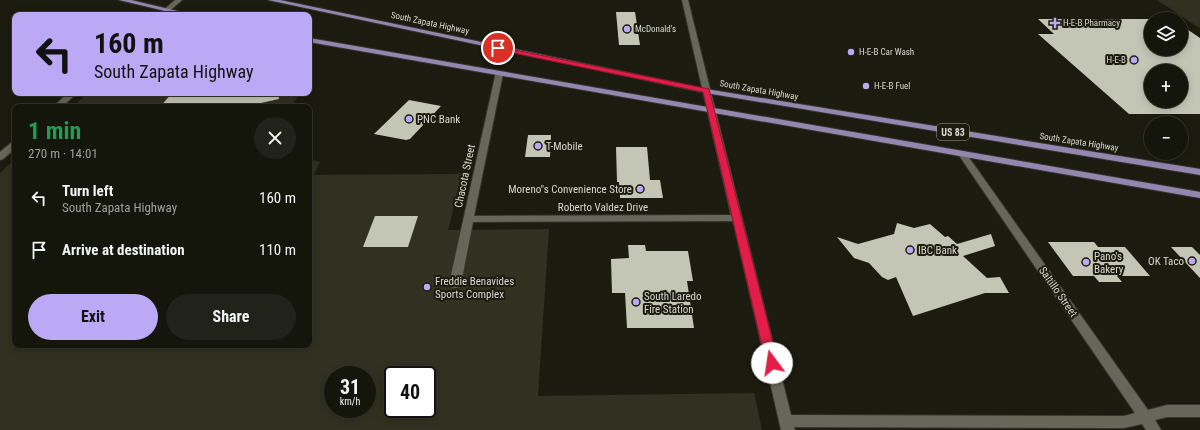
<!DOCTYPE html>
<meta charset="utf-8">
<style>
:root{--surface:#14150b;--page:#212219;--text:#f1f3f6;--muted:#9d9f9d;--line:#33342c;--accent:#bca9f5}
body{margin:0;font-family:"Roboto Condensed",sans-serif;background:var(--page);color:var(--text);height:100vh;display:flex;flex-direction:column;font-size:15px;white-space:nowrap}
*{box-sizing:border-box;margin:0}
p{font-size:13px;color:var(--muted)}
.icon{flex:none;width:22px;height:22px;fill:none;stroke:currentColor;stroke-width:2;stroke-linecap:round;stroke-linejoin:round}
.map{position:relative;flex:1;overflow:hidden}
.details{position:absolute;left:12px;top:104px;width:300px;height:244px;display:flex;flex-direction:column;background:var(--surface);border-radius:8px;box-shadow:0 2px 10px #0003,0 0 0 1px var(--line)}
.details>*{flex:none}
.banner{position:absolute;left:12px;top:12px;width:300px;height:84px;border-radius:8px;box-shadow:0 2px 10px #0003,0 0 0 1px var(--line);background:#bca9f5;color:#111;overflow:hidden}
.tools{position:absolute;left:1144px;top:12px;display:grid;gap:8px}
.tools a{display:grid;place-items:center;width:44px;height:44px;border-radius:50%;background:var(--surface);box-shadow:0 2px 10px #0003,0 0 0 1px var(--line);font-size:20px}
.speed{position:absolute;left:324px;top:366px;display:flex;gap:8px;font-size:20px;font-weight:700;text-align:center}
.speed>*{display:grid;place-content:center;width:52px;height:52px;border-radius:50%;background:var(--surface);box-shadow:0 2px 10px #0003,0 0 0 1px var(--line);line-height:1}
.speed small{font-size:10px;font-weight:400}
.speed .limit{border:2px solid #111;border-radius:6px;background:#fff;color:#111}
.pin{position:absolute;display:grid;place-items:center;width:34px;height:34px;color:#fff;margin:-17px;border:2px solid #fff;border-radius:50%;box-shadow:0 1px 4px #0007}
.me{position:absolute;width:44px;margin:-22px;rotate:346deg;stroke-linejoin:round;filter:drop-shadow(0 0 3px #0008)}
.turn{display:flex;align-items:center;gap:14px;height:84px;padding:0 16px;font-size:18px}
.turn .icon{width:52px;height:52px;stroke-width:2.5}
.turn b{display:block;font-size:28px;line-height:34px}
.round{display:grid;place-items:center;flex:none;width:42px;height:42px;border-radius:21px;background:var(--page)}
.headline{display:flex;align-items:center;justify-content:space-between;height:68px;padding:0 16px}
h1{font-size:24px;font-weight:700;line-height:30px;color:#1e9e55}
.cta{display:flex;gap:8px;margin-top:auto;padding:8px 16px}
.cta a{flex:1;height:46px;border-radius:24px;background:var(--accent);color:#111;font-size:16px;font-weight:700;line-height:46px;text-align:center}
.cta a+a{background:var(--page);color:var(--text)}
ul{padding:0;list-style:none}
li{display:flex;align-items:center;gap:12px;height:52px;padding:0 16px}
li div{flex:1}
li b{display:block;font-size:15px}
li em{font-style:normal}
.map>svg:first-child{display:block}
</style>
<div class="map">
<svg width="1200" height="430" viewBox="0 0 1200 430">
<rect width="100%" height="100%" fill="#1b1c0f"/>
<g fill="#303120" fill-rule="evenodd">
<path d="M1157,0H1200V28L1198,27Z"/>
<path d="M88,93H300L291,107H72Z"/>
<path d="M15,159V345H309V159L320,162L314,175L452,174L462,173L448,230L549,229L538,396L754,393L762,430H0V173ZM333,375H367V409H333ZM393,375H427V409H393Z"/>
</g>
<g fill="#c4c6b5">
<path d="M616,12H635L640,45H619Z"/>
<path d="M1038,19H1151V49H1181V25L1200,38V114H1151V101H1181V71H1151V114H1129L1038,34H1054Z"/>
<path d="M172,93H278L279,99L242,107H160Z"/>
<path d="M409,100L441,106L410,139L406,140L374,134Z"/>
<path d="M528,135H551L550,157H525Z"/>
<path d="M616,147H647L650,180H660L663,198H620L619,182H617Z"/>
<path d="M375,216H418L408,247H363Z"/>
<path d="M897,223L914,228L930,224L945,237L948,236L957,244L991,234L995,246L963,256L987,278L1000,277L1009,293H985L913,316L896,277L888,280L882,277L869,263L854,258L837,237L858,244L894,234Z"/>
<path d="M1048,242H1094L1098,247H1125L1150,276H1117L1122,282H1099L1094,276H1073Z"/>
<path d="M628,245H645L646,251H688L693,281H687L694,328H627L625,293H612L611,259L629,258Z"/>
<path d="M1171,247H1192L1200,255V278Z"/>
</g>
<g fill="none" stroke-linecap="round" stroke-linejoin="round">
<defs>
<g id="minor">
<path d="M175,0H182L165,15H158Z"/>
<path d="M682,0H688L791,415L1124,416L1135,413L958,154L962,151L965,152L1148,410L1167,405H1200V417H1167L1155,420L1161,430H1146L1142,424L1124,428L794,427L795,430H781L733,221L473,222L461,284L459,287L455,288L451,287L449,284L496,72H499L503,74L474,216L731,215Z"/>
<path d="M68,93H77L62,107H53Z"/>
<path d="M15,141V149L3,159L0,160V152L12,142Z"/>
</g>
<g id="major">
<path d="M119,0H131L194,15H182Z"/>
<path d="M268,0H280L706,89L1200,169V175L706,93Z"/>
<path d="M309,38L1200,192V198L309,42Z"/>
</g>
</defs>
<use href="#minor" stroke="#34352e" stroke-width="2"/>
<use href="#major" stroke="#34352e" stroke-width="2"/>
<use href="#minor" fill="#666758" fill-rule="evenodd"/>
<use href="#major" fill="#9387b0" fill-rule="evenodd"/>
</g>
<path fill="#e11d48" stroke="#92132f" d="M495,46L709,89L778,363L776,366L772,368L768,366L766,363L703,92L498,50L494,48Z"/>
<g fill="#bca9f5" stroke="#1b1c0f" stroke-width="1.5">
<path d="M1053 17h4v4h4v4h-4v4h-4v-4h-4v-4h4z"/>
<circle cx="627" cy="29" r="4"/>
<circle cx="851" cy="52" r="4"/>
<circle cx="1134" cy="60" r="4"/>
<circle cx="866" cy="86" r="4"/>
<circle cx="409" cy="119" r="4"/>
<circle cx="538" cy="146" r="4"/>
<circle cx="640" cy="189" r="4"/>
<circle cx="910" cy="250" r="4"/>
<circle cx="1192" cy="261" r="4"/>
<circle cx="1086" cy="262" r="4"/>
<circle cx="427" cy="287" r="4"/>
<circle cx="636" cy="302" r="4"/>
</g>
<g text-anchor="middle" dominant-baseline="central" stroke-width="4" stroke-linejoin="round" paint-order="stroke">
<g font-size="9" fill="#d7d8cf" stroke="#1b1c0f">
<text transform="translate(430 23) rotate(12)">South Zapata Highway</text>
<text transform="translate(759 90) rotate(10)">South Zapata Highway</text>
<text transform="translate(1079 142) rotate(9)">South Zapata Highway</text>
</g>
<g font-size="9" fill="#d7d8cf" stroke="#1b1c0f" text-anchor="start">
<text x="1063" y="23">H-E-B Pharmacy</text>
<text x="635" y="29">McDonald's</text>
<text x="859" y="52">H-E-B Car Wash</text>
<text x="1126" y="60" text-anchor="end">H-E-B</text>
<text x="874" y="86">H-E-B Fuel</text>
</g>
<rect fill="#1b1c0f" stroke="#9fa095" stroke-width="1" x="937" y="124" width="32" height="16" rx="3"/>
<g font-size="10" font-weight="bold" fill="#d7d8cf">
<text x="953" y="132">US 83</text>
</g>
<g font-size="11" fill="#d7d8cf" stroke="#1b1c0f" text-anchor="start">
<text x="417" y="119">PNC Bank</text>
<text x="546" y="146">T-Mobile</text>
<text x="632" y="189" text-anchor="end">Moreno"s Convenience Store</text>
<text x="918" y="250">IBC Bank</text>
<text x="1094" y="256">Pano's<tspan x="1094" dy="13">Bakery</tspan></text>
<text x="1184" y="261" text-anchor="end">OK Taco</text>
<text x="435" y="281">Freddie Benavides<tspan x="435" dy="13">Sports Complex</tspan></text>
<text x="644" y="296">South Laredo<tspan x="644" dy="13">Fire Station</tspan></text>
</g>
<g font-size="11" fill="#d7d8cf" stroke="#1b1c0f">
<text transform="translate(465 176) rotate(-78)">Chacota Street</text>
<text x="603" y="207">Roberto Valdez Drive</text>
<text transform="translate(1058 292) rotate(55)">Saltillo Street</text>
</g>
</g>
</svg>
<div class="tools">
<a><svg class="icon" aria-label="layers" viewBox="0 0 24 24"><path d="M12 4l9 5-9 5-9-5zM3 14l9 5 9-5"/></svg></a>
<a>+</a>
<a>−</a>
</div>
<div class="speed"><div>31<small>km/h</small></div><div class="limit">40</div></div>
<div class="pin" style="left:498px;top:48px;background:#d93025"><svg class="icon" aria-label="arrive" viewBox="0 0 24 24"><path d="M6 21V4h12l-3 4 3 4H6"/></svg></div>
<svg class="me" style="left:772px;top:363px" viewBox="-20 -20 40 40"><circle r="19" fill="#fff"/><path d="M0-13L10 11 0 6-10 11z" fill="#e11d48"/></svg>
<div class="banner">
<div class="turn"><svg class="icon" aria-label="left" viewBox="0 0 24 24"><path d="M17 20v-9H6M10 6l-5 5 5 5"/></svg><div><b>160 m</b>South Zapata Highway</div></div>
</div>
<section class="details">
<div class="headline"><div><h1>1 min</h1><p>270 m · 14:01</p></div><a class="round"><svg class="icon" aria-label="close" viewBox="0 0 24 24"><path d="M6 6l12 12M18 6L6 18"/></svg></a></div>
<ul>
<li><svg class="icon" aria-label="left" viewBox="0 0 24 24"><path d="M17 20v-9H6M10 6l-5 5 5 5"/></svg><div><b>Turn left</b><p>South Zapata Highway</p></div><em>160 m</em></li>
<li><svg class="icon" aria-label="arrive" viewBox="0 0 24 24"><path d="M6 21V4h12l-3 4 3 4H6"/></svg><div><b>Arrive at destination</b></div><em>110 m</em></li>
</ul>
<div class="cta"><a>Exit</a><a>Share</a></div>
</section>
</div>
